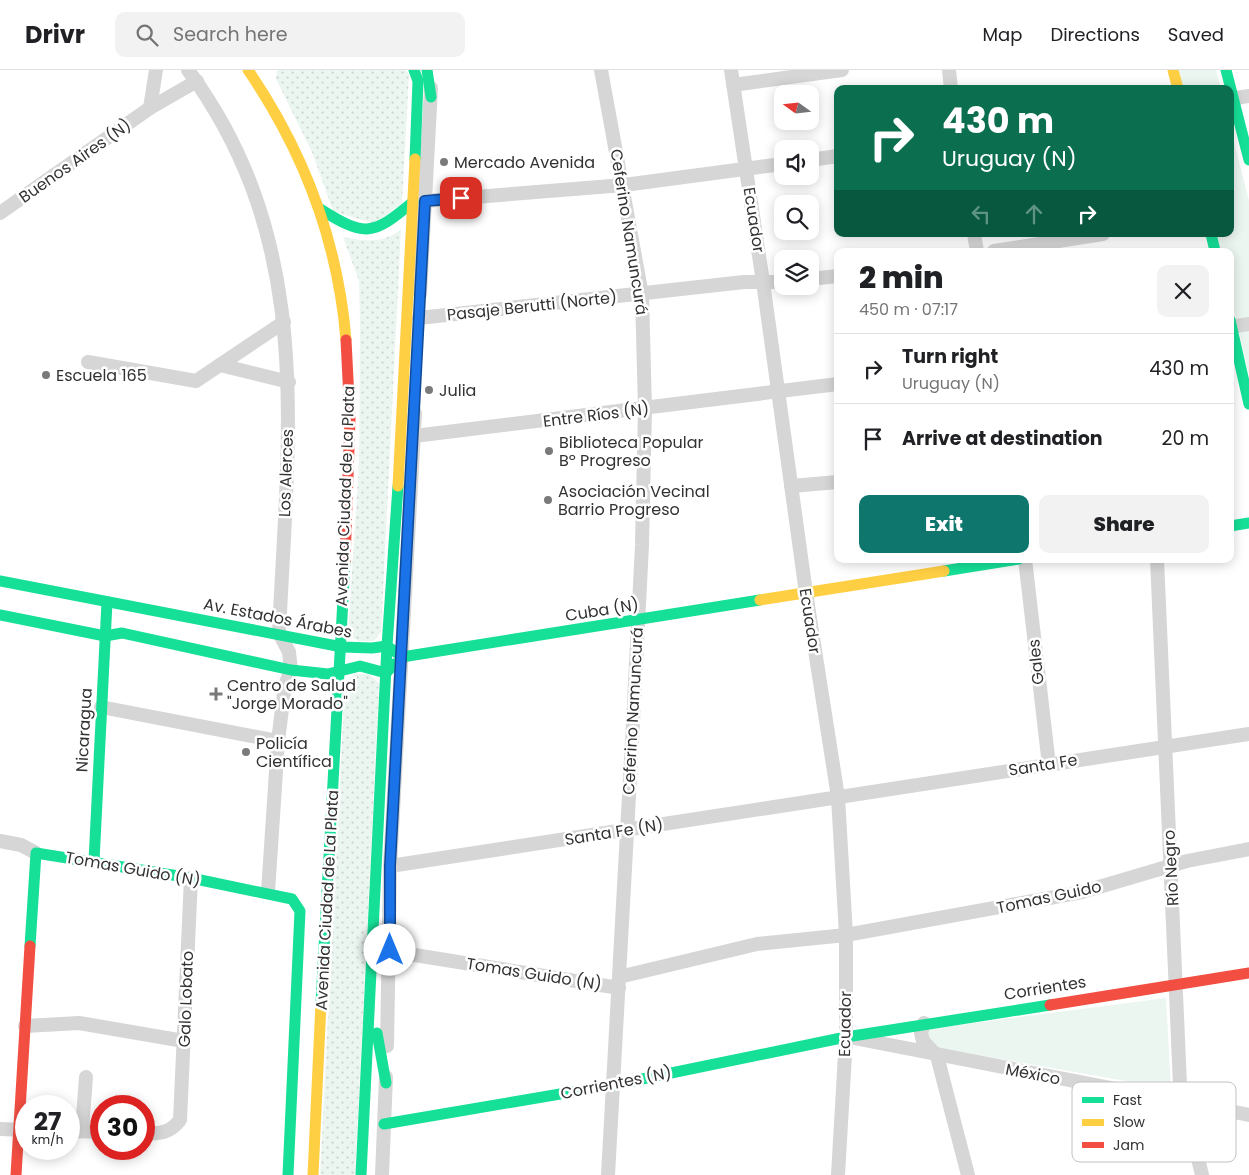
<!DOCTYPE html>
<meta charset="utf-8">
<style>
:root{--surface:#fff;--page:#f2f2f2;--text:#202124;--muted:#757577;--line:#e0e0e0;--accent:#0f766e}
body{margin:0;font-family:Poppins,sans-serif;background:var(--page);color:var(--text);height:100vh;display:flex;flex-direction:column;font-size:19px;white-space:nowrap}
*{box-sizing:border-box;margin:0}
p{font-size:16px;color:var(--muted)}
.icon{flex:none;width:28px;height:28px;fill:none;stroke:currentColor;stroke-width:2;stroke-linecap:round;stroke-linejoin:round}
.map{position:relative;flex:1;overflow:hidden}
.drawer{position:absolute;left:834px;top:178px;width:400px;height:315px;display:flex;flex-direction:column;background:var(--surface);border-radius:10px;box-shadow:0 2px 12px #0003}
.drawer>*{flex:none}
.banner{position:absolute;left:834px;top:15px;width:400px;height:152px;border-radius:10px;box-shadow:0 2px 12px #0003;background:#0b6e4f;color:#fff;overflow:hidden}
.needle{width:32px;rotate:285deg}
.buttons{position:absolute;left:774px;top:15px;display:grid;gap:10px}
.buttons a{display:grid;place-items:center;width:45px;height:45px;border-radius:10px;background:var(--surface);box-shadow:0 2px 12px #0003;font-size:25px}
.speed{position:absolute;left:15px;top:1025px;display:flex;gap:10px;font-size:25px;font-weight:700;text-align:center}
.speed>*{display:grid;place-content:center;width:65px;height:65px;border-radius:50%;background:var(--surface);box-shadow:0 2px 12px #0003;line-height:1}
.speed small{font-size:12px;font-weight:400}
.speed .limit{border:8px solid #d22;background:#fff;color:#111}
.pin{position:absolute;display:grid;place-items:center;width:42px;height:42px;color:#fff;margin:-21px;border-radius:10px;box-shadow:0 2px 8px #0006}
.me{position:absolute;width:55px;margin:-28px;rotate:0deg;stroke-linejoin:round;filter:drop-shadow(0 0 4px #0008)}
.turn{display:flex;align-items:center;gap:18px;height:105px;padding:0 25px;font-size:22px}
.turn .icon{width:65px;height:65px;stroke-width:2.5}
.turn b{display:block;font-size:35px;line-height:42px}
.lanes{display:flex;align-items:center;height:48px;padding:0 25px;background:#0003;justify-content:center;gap:25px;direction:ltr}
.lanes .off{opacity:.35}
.round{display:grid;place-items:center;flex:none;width:52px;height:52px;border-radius:10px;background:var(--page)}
.head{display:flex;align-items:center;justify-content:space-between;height:85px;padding:0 25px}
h1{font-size:30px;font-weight:800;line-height:38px}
.primary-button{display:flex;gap:10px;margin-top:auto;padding:10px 25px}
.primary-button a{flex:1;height:58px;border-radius:10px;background:var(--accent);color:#fff;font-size:20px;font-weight:800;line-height:58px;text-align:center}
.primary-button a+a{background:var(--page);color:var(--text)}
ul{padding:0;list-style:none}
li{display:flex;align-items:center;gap:15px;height:70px;padding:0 25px;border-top:1px solid var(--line)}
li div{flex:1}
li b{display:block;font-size:19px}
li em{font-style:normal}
header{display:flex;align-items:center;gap:30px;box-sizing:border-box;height:70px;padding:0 25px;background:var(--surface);border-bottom:1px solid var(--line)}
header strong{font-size:24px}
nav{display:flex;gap:28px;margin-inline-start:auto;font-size:18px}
.search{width:350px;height:45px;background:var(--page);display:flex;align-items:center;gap:12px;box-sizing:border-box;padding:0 18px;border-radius:10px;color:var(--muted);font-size:19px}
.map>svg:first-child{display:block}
</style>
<header>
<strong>Drivr</strong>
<div class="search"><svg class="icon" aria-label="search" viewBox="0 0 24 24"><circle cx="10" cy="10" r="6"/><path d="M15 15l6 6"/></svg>Search here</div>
<nav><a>Map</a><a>Directions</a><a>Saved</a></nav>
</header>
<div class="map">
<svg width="1249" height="1105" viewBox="0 0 1249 1105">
<defs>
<pattern id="grass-dots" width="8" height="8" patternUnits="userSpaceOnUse" patternTransform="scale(1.25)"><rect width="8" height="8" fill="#ecf6f1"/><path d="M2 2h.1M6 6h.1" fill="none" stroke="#cbd3cf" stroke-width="1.8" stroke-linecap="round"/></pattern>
</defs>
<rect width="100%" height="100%" fill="#fff"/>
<g fill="url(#grass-dots)">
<path d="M277,0H406L409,4L402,133L374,154L333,141L312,82L276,9Z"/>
<path d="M401,159L381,562L374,571H358L348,565L359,392L360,252L359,211L343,167C363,171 385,174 401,159Z"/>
<path d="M355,604H369L379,613L355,1105H320L345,612Z"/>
</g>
<g fill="#ecf6f1">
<path d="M1178,0H1216L1221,19H1183Z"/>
<path d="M1230,56L1249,131V305L1230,223V181H1220L1216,164H1230Z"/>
<path d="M1166,928L1171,1019L933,977L926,968L928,959Z"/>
</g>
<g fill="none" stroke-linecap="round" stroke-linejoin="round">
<g stroke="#d6d6d6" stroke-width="14">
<path d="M188,0C316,173 288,363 279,563L289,582L291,600L285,615L278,671L268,822"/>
<path d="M601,0L642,225L645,339L642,475L632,672L608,1105"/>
<path d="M731,0L763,212L806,523L838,727L846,865V967L838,1105"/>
<path d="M949,0L951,19"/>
<path d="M733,15L842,0"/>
<path d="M1230,29L1249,26"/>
<path d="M150,38L156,0"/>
<path d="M810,90L838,86"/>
<path d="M425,131L624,115L782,94"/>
<path d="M0,143L150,38L197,11"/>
<path d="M974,164L977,181"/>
<path d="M994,181L1103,164"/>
<path d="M810,209L838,206"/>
<path d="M420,224L431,18"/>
<path d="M419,248L744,212H782"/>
<path d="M1230,257L1249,254"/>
<path d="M88,292L196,311L284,252"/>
<path d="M220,295L289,312"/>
<path d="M414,366L838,314"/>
<path d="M791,416L838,412"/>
<path d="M1025,489L1049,695"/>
<path d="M1157,489L1180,1015L1202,1105"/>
<path d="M101,637L278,671"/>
<path d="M0,771L21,775L36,783"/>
<path d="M390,796L1249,664"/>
<path d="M390,881L619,918"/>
<path d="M619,907L757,874L846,865L1082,822L1187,791L1249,779"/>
<path d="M924,953L921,963L923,971L937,986L968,1105"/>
<path d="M25,956L79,953L184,971"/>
<path d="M854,968L1249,1045"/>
<path d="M387,976L390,796L415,343"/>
<path d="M0,1059L26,1060"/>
<path d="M69,1061L101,1062"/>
<path d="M82,1061L86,1007"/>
<path d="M144,1063C160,1064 170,1063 180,1050L191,808"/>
<path d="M382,1105L386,1007"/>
</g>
<g stroke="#16e098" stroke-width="11">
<path d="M414,0L418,11L415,89"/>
<path d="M427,0L431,27"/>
<path d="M1226,0L1249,90"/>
<path d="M320,139C366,168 373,165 413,132"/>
<path d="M1211,164L1215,181"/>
<path d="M1230,250L1249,334"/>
<path d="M1230,456L1249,453"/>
<path d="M944,501L1019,489"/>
<path d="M0,511L342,577L372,578L387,576L397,583"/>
<path d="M0,545L105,566L122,563L291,600L328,604L360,596L386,603L394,594"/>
<path d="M402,587L760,530"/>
<path d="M94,791L107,532"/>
<path d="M30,876L36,783L191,808L292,829L300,841L288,1105"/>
<path d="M321,933L345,492"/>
<path d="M377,963L386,1013"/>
<path d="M384,1054L613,1015L846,967L1050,935"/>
<path d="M361,1105L387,576L398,416"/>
</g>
<g stroke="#ffcf43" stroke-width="11">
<path d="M248,0C304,82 338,171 346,270"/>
<path d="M1173,0L1178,19"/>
<path d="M398,416L415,89"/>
<path d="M760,530L944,501"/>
<path d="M313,1105L321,933"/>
</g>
<g stroke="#f24e42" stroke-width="11">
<path d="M345,492L350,349L346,270"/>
<path d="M1050,935L1249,903"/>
<path d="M16,1105L30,876"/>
</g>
</g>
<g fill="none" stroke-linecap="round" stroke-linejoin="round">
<defs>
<path id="route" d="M390,880V796L425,131L461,128"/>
</defs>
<use href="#route" stroke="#114b97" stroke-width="12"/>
<use href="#route" stroke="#1a73e8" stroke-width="9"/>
</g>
<g fill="#7a7a7a" stroke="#fff" stroke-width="2">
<circle cx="444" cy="92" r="5"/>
<circle cx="46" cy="305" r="5"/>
<circle cx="429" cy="320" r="5"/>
<circle cx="549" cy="381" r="5"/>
<circle cx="548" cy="430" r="5"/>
<path d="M213.5 616.5h5v5h5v5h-5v5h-5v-5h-5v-5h5z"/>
<circle cx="246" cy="682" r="5"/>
</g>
<g text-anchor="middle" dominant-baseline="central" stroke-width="5" stroke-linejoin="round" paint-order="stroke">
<g font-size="16" fill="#323232" stroke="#fff">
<text transform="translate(75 91) rotate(-35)">Buenos Aires (N)</text>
<text transform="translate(754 150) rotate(81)">Ecuador</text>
<text transform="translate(629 162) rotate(81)">Ceferino Namuncurá</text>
<text transform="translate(532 236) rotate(-6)">Pasaje Berutti (Norte)</text>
<text transform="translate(596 345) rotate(-7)">Entre Ríos (N)</text>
<text transform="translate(286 403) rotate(-88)">Los Alerces</text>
<text transform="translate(345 426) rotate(-88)">Avenida Ciudad de La Plata</text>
<text transform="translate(602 540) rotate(-9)">Cuba (N)</text>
<text transform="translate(278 548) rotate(11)">Av. Estados Árabes</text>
<text transform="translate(810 551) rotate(81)">Ecuador</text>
<text transform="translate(1036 592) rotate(-96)">Gales</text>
<text transform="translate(633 641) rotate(-87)">Ceferino Namuncurá</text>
<text transform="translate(84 660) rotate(-87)">Nicaragua</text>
<text transform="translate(1043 695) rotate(-9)">Santa Fe</text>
<text transform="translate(614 762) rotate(-9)">Santa Fe (N)</text>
<text transform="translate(1171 798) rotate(-93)">Río Negro</text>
<text transform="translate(133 799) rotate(10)">Tomas Guido (N)</text>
<text transform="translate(1049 827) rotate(-12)">Tomas Guido</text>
<text transform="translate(327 830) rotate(-87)">Avenida Ciudad de La Plata</text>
<text transform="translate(534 904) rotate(9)">Tomas Guido (N)</text>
<text transform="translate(1045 918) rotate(-9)">Corrientes</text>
<text transform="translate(186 929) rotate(-88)">Galo Lobato</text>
<text transform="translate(845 954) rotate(-89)">Ecuador</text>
<text transform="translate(1033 1004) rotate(11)">México</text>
<text transform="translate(616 1013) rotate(-11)">Corrientes (N)</text>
</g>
<g font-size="16" fill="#323232" stroke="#fff" text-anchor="start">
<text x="454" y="92">Mercado Avenida</text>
<text x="56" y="305">Escuela 165</text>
<text x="439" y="320">Julia</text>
<text x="559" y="372">Biblioteca Popular<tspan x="559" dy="18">Bº Progreso</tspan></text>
<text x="558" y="421">Asociación Vecinal<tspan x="558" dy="18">Barrio Progreso</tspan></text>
<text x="227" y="615">Centro de Salud<tspan x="227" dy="18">"Jorge Morado"</tspan></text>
<text x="256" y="673">Policía<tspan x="256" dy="18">Científica</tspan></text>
</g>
</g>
<rect x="1072" y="1012" width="164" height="80" rx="8" fill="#fff" stroke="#c2c2c2" stroke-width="1"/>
<rect x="1082" y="1027" width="22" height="6" fill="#16e098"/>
<rect x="1082" y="1049" width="22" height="7" fill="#ffcf43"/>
<rect x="1082" y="1072" width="22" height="6" fill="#f24e42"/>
<g font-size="14" fill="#323232">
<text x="1113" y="1035">Fast</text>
<text x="1113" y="1057">Slow</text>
<text x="1113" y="1080">Jam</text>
</g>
</svg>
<div class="buttons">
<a><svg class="needle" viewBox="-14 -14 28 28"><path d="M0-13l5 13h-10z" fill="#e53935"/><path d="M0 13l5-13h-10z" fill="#757577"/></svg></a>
<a><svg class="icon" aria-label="sound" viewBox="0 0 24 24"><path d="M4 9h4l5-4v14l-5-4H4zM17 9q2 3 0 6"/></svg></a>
<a><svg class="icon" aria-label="search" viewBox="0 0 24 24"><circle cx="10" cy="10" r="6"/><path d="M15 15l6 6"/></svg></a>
<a><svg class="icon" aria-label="layers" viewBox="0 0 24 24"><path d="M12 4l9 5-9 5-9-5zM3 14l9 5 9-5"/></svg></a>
</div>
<div class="speed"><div>27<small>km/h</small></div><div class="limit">30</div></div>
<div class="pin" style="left:461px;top:128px;background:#d93025"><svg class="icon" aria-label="arrive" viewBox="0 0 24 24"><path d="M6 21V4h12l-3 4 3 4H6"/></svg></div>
<svg class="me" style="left:390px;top:880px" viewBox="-20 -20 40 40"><circle r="19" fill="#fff"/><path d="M0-13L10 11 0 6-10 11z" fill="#1a73e8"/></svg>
<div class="banner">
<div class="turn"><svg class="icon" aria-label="right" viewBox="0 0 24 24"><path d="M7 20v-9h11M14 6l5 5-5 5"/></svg><div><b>430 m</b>Uruguay (N)</div></div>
<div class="lanes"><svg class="icon off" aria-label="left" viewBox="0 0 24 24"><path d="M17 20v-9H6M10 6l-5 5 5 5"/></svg><svg class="icon off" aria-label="ahead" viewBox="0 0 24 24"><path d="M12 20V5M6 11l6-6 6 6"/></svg><svg class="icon" aria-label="right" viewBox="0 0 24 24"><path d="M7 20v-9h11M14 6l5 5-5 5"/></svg></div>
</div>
<section class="drawer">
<div class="head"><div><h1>2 min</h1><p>450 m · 07:17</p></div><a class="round"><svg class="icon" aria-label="close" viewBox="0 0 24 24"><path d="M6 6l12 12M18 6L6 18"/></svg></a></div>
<ul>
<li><svg class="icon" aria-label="right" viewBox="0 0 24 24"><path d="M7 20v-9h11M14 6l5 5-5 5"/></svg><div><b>Turn right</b><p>Uruguay (N)</p></div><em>430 m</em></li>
<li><svg class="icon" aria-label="arrive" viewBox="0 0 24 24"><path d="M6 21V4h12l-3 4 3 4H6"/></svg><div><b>Arrive at destination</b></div><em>20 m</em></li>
</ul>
<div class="primary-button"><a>Exit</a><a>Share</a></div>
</section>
</div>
